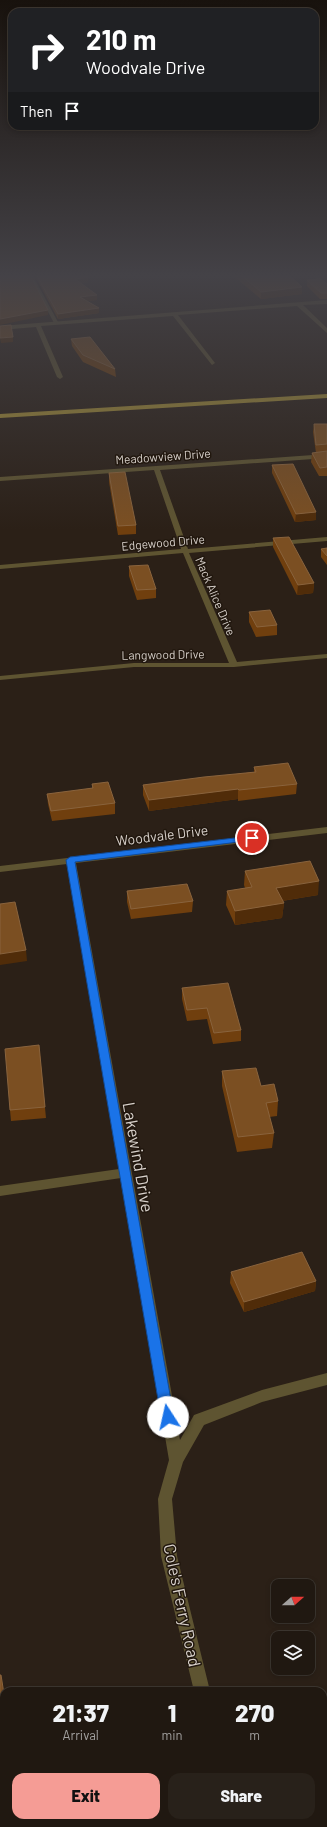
<!DOCTYPE html>
<style>
:root{--surface:#201811;--page:#28211a;--text:#f1f3f6;--muted:#a2a09f;--line:#3d3731;--accent:#f59c95}
body{margin:0;font-family:Barlow,sans-serif;background:var(--page);color:var(--text);height:100vh;display:flex;flex-direction:column;font-size:15px;white-space:nowrap}
*{box-sizing:border-box;margin:0}
p{font-size:13px;color:var(--muted)}
.icon{flex:none;width:22px;height:22px;fill:none;stroke:currentColor;stroke-width:2;stroke-linecap:round;stroke-linejoin:round}
.map{position:relative;flex:1;overflow:hidden}
.sheet{position:absolute;left:0px;top:1687px;width:327px;height:140px;display:flex;flex-direction:column;background:var(--surface);border-radius:12px 12px 0 0;box-shadow:0 2px 6px #0003,0 0 0 1px var(--line)}
.sheet>*{flex:none}
.top-card{position:absolute;left:8px;top:8px;width:311px;height:122px;border-radius:12px;box-shadow:0 2px 6px #0003,0 0 0 1px var(--line);background:#202124;color:#fff;overflow:hidden}
.needle{width:26px;rotate:69deg}
.buttons{position:absolute;left:271px;top:1579px;display:grid;gap:8px}
.buttons a{display:grid;place-items:center;width:44px;height:44px;border-radius:8px;background:var(--surface);box-shadow:0 2px 6px #0003,0 0 0 1px var(--line);font-size:20px}
.pin{position:absolute;display:grid;place-items:center;width:34px;height:34px;color:#fff;margin:-17px;border:2px solid #fff;border-radius:50%;box-shadow:0 1px 4px #0007}
.me{position:absolute;width:44px;margin:-22px;rotate:350deg;stroke-linejoin:round;filter:drop-shadow(0 0 3px #0008)}
.turn{display:flex;align-items:center;gap:14px;height:84px;padding:0 12px;font-size:18px}
.turn .icon{width:52px;height:52px;stroke-width:2.5}
.turn b{display:block;font-size:28px;line-height:34px}
.then{display:flex;align-items:center;height:38px;padding:0 12px;background:#0003;gap:8px;font-size:15px}
.eta{display:flex;justify-content:space-evenly;align-items:center;height:68px;text-align:center}
.eta b{font-size:24px;font-weight:800;line-height:28px}
.action{display:flex;gap:8px;margin-top:auto;padding:8px 12px}
.action a{flex:1;height:46px;border-radius:12px;background:var(--accent);color:#111;font-size:16px;font-weight:800;line-height:46px;text-align:center}
.action a+a{background:var(--page);color:var(--text)}
.map>svg:first-child{display:block}
</style>
<div class="map">
<svg width="327" height="1827" viewBox="0 0 327 1827">
<rect width="100%" height="100%" fill="#2b2017"/>
<g fill="none" stroke-linecap="round" stroke-linejoin="round">
<path fill="#5e5431" fill-rule="evenodd" d="M28,274H32L59,324L54,323Z"/>
<g fill="#5e5431" fill-rule="evenodd">
<path d="M311,274H316L327,284V288Z"/>
<path d="M327,300V304L303,305L327,328V333L297,306L178,315L215,363L212,365L173,316L41,326L63,377L60,379L57,377L36,327L0,330V326Z"/>
<path d="M327,454V458L160,470L188,549L327,537V541L189,553L237,662L327,654V658L234,667H134L0,680V676L134,663H229L183,553L0,569V565L181,549L154,470L0,481V477Z"/>
<path d="M327,827V833L76,863L180,1440L194,1415L262,1390L327,1373V1385L262,1402L204,1425L183,1462L172,1499L177,1556L210,1691H194L161,1556L158,1499L169,1460L121,1178L0,1196V1186L119,1169L67,864L0,872V866Z"/>
<path d="M223,1823H241L242,1827H224Z"/>
</g>
<path fill="#a48e36" fill-rule="evenodd" d="M327,394V398L0,418V414Z"/>
</g>
<g fill="#703f0e">
<path d="M34,274H82L88,277V282L81,283L97,295V300L87,301L99,308V313L58,319Z"/>
<path d="M231,274H288L302,294L261,299Z"/>
<path d="M307,280L327,284V299H320L307,286Z"/>
<path d="M71,339L115,369L116,377L83,362L72,346Z"/>
<path d="M314,424H327V476H319L311,462L312,453H316L313,432Z"/>
<path d="M272,465L316,512V520L295,522L272,473Z"/>
<path d="M109,473L136,525V534L118,535L109,482Z"/>
<path d="M273,538L314,583L313,593L297,595L273,547Z"/>
<path d="M327,548V565L321,557V549Z"/>
<path d="M129,566L156,589V598L137,600L129,576Z"/>
<path d="M249,612L277,625V635L256,637L249,622Z"/>
<path d="M254,767L297,784L296,794L238,801V799L149,811L143,795V785L254,772Z"/>
<path d="M92,784L115,803V814L52,821L48,804L47,794L92,789Z"/>
<path d="M245,871L318,895L282,901L284,903L282,918L235,925L226,905L227,891L245,888L244,885Z"/>
<path d="M127,891L193,901L192,912L131,919L127,902Z"/>
<path d="M182,988L241,1030V1041L213,1044L207,1019L187,1021L182,999Z"/>
<path d="M39,1045L46,1118L11,1121L10,1110Z"/>
<path d="M222,1071L261,1086L278,1101L277,1116L269,1117L274,1133L272,1148L237,1152L222,1086Z"/>
<path d="M231,1272L316,1281L315,1291L244,1312L230,1283Z"/>
</g>
<g fill="#502c09">
<path d="M88,277V282L75,284V279Z"/>
<path d="M302,287V294L261,299V292Z"/>
<path d="M97,295V300L80,302V297Z"/>
<path d="M99,308V313L58,319V314Z"/>
<path d="M48,310V315L0,325V319Z"/>
<path d="M13,337V342L1,343L0,338Z"/>
<path d="M316,512V520L295,522L296,514Z"/>
<path d="M314,583L313,593L297,595L298,585Z"/>
<path d="M238,789V799L149,811V800Z"/>
<path d="M319,881L318,895L275,902L276,888Z"/>
<path d="M284,903L282,918L235,925V911Z"/>
<path d="M26,950L27,961L0,965V954Z"/>
<path d="M316,1281L315,1291L244,1312V1302Z"/>
<path d="M4,1819V1823H27L15,1827H0V1820Z"/>
</g>
<g fill="#7b4f22" stroke="#89633d">
<path d="M0,274H30L48,310L0,319Z"/>
<path d="M36,274H82L88,277L75,279L97,295L80,297L99,308L58,314Z"/>
<path d="M240,274H288L302,287L261,292Z"/>
<path d="M321,279L327,284V293H321L307,280Z"/>
<path d="M11,325L13,337L0,338V326Z"/>
<path d="M90,337L115,369L83,355L71,339Z"/>
<path d="M314,424H327V444L316,445Z"/>
<path d="M327,451V467L320,468L312,453Z"/>
<path d="M293,464L316,512L296,514L272,465Z"/>
<path d="M125,472L136,525L118,526L109,473Z"/>
<path d="M289,537L314,583L298,585L273,538Z"/>
<path d="M327,548V556L321,549Z"/>
<path d="M148,565L156,589L137,590L129,566Z"/>
<path d="M270,610L277,625L257,627L249,612Z"/>
<path d="M288,763L297,784L239,790L238,789L149,800L143,785L204,777L256,772L254,767Z"/>
<path d="M108,782L115,803L51,811L47,794L93,788L92,784Z"/>
<path d="M310,861L319,881L276,888L284,903L235,911L227,891L252,887L245,871Z"/>
<path d="M187,884L193,901L131,909L127,891Z"/>
<path d="M15,902L26,950L0,954V904Z"/>
<path d="M228,983L241,1030L214,1033L207,1008L187,1010L182,988Z"/>
<path d="M39,1045L45,1107L10,1110L5,1049Z"/>
<path d="M256,1068L261,1086L274,1084L278,1101L266,1103L274,1133L238,1137L222,1071Z"/>
<path d="M302,1252L316,1281L244,1302L231,1272Z"/>
<path d="M0,1675H1L4,1694V1819L0,1820Z"/>
</g>
<linearGradient id="sky" x2="0" y2="1"><stop stop-color="#18120d"/><stop offset="0.52" stop-color="#444247"/><stop offset="1" stop-color="#444247" stop-opacity="0"/></linearGradient>
<rect width="327" height="530" fill="url(#sky)"/>
<path fill="#1a73e8" stroke="#114b97" d="M252,836L255,837V840L75,862L174,1417L172,1421L168,1423L163,1421L161,1417L66,860L70,857Z"/>
<g text-anchor="middle" dominant-baseline="central" stroke-width="3" stroke-linejoin="round" paint-order="stroke">
<g font-size="12" fill="#d7d0ca" stroke="#21170e">
<text transform="translate(163 456) rotate(-4)">Meadowview Drive</text>
<text transform="translate(163 542) rotate(-5)">Edgewood Drive</text>
<text transform="translate(216 596) rotate(67)">Mack Alice Drive</text>
<text transform="translate(163 654) rotate(-1)">Langwood Drive</text>
</g>
<g font-size="14" fill="#d7d0ca" stroke="#21170e">
<text transform="translate(162 835) rotate(-7)">Woodvale Drive</text>
</g>
<g font-size="17" fill="#d7d0ca" stroke="#21170e">
<text transform="translate(139 1157) rotate(80)">Lakewind Drive</text>
<text transform="translate(183 1605) rotate(78)">Cole's Ferry Road</text>
</g>
</g>
</svg>
<div class="buttons">
<a><svg class="needle" viewBox="-14 -14 28 28"><path d="M0-13l5 13h-10z" fill="#e53935"/><path d="M0 13l5-13h-10z" fill="#a2a09f"/></svg></a>
<a><svg class="icon" aria-label="layers" viewBox="0 0 24 24"><path d="M12 4l9 5-9 5-9-5zM3 14l9 5 9-5"/></svg></a>
</div>
<div class="pin" style="left:252px;top:838px;background:#d93025"><svg class="icon" aria-label="arrive" viewBox="0 0 24 24"><path d="M6 21V4h12l-3 4 3 4H6"/></svg></div>
<svg class="me" style="left:168px;top:1417px" viewBox="-20 -20 40 40"><circle r="19" fill="#fff"/><path d="M0-13L10 11 0 6-10 11z" fill="#1a73e8"/></svg>
<div class="top-card">
<div class="turn"><svg class="icon" aria-label="right" viewBox="0 0 24 24"><path d="M7 20v-9h11M14 6l5 5-5 5"/></svg><div><b>210 m</b>Woodvale Drive</div></div>
<div class="then">Then<svg class="icon" aria-label="arrive" viewBox="0 0 24 24"><path d="M6 21V4h12l-3 4 3 4H6"/></svg></div>
</div>
<section class="sheet">
<div class="eta">
<div><b>21:37</b><p>Arrival</p></div>
<div><b>1</b><p>min</p></div>
<div><b>270</b><p>m</p></div>
</div>
<div class="action"><a>Exit</a><a>Share</a></div>
</section>
</div>
